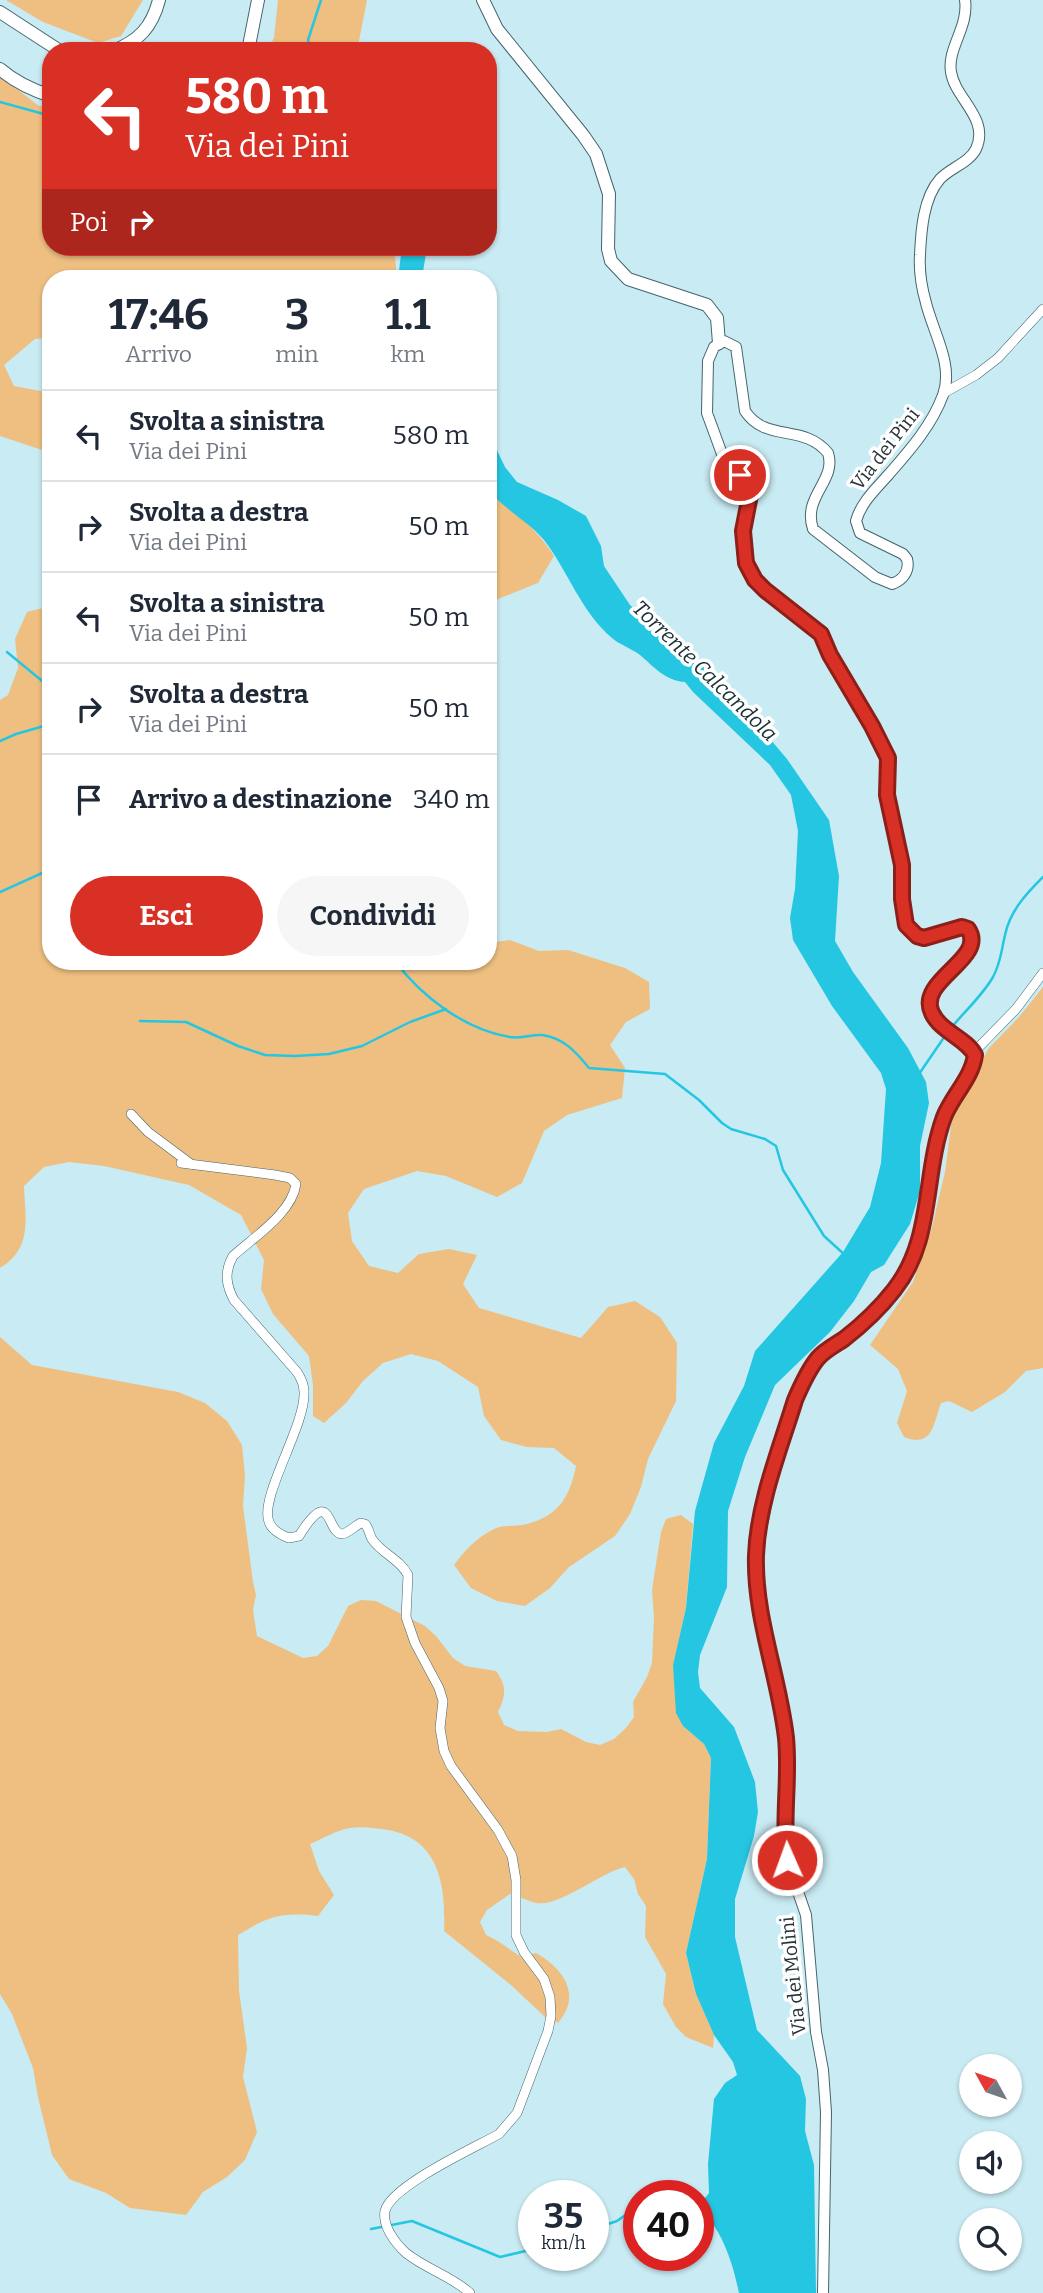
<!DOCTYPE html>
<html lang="it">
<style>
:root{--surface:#fff;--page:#f6f6f7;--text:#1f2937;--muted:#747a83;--line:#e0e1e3;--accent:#d93025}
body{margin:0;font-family:Bitter,serif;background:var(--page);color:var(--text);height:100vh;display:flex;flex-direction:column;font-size:26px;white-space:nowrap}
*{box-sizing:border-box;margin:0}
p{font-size:23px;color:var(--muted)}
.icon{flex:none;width:38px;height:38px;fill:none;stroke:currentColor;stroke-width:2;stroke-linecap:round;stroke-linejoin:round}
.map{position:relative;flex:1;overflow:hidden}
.drawer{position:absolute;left:42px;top:270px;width:455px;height:700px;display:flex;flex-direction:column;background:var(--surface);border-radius:28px;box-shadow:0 2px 5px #0004}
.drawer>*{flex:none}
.banner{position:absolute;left:42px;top:42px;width:455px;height:214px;border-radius:28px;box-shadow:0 2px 5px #0004;background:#d93025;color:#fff;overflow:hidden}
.needle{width:46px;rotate:310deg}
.tools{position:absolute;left:959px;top:2054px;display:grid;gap:14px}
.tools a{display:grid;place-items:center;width:63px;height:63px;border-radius:50%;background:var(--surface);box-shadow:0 2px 5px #0004;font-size:35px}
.speed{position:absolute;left:518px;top:2180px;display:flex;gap:14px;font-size:35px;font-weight:700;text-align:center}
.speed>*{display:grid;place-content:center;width:91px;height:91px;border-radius:50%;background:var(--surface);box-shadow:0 2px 5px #0004;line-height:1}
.speed small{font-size:18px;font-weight:400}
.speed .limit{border:10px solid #d22;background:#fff;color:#111}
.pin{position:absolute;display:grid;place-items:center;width:60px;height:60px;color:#fff;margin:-30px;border:4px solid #fff;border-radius:50%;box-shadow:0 2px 7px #0007}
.me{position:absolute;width:77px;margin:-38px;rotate:358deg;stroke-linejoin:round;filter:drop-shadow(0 0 5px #0008)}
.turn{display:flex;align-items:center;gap:24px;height:147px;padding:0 28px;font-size:32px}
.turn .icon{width:91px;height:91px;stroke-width:2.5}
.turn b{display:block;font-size:49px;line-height:60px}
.then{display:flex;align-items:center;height:66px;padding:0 28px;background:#0003;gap:14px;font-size:26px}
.eta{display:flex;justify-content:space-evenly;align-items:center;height:119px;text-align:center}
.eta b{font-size:42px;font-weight:700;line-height:49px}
.action{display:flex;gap:14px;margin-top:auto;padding:14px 28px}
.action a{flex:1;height:80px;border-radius:42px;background:var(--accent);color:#fff;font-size:28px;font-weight:700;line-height:80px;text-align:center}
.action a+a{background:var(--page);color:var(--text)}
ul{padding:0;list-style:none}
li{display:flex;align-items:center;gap:21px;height:91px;padding:0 28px;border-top:2px solid var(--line)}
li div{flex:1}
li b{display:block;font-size:26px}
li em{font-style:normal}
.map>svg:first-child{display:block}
</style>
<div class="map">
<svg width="1043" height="2293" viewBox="0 0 1043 2293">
<rect width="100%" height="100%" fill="#c9ebf3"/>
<g fill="#eebf81">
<path d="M6,0H143L121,36L98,43L43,22Z"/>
<path d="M278,0H367L357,51H267L274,38Z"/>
<path d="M0,76L39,106H51V247H394L397,278H51V338L35,339L4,365L14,386L51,393V453L0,436Z"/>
<path d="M488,489C494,497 501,500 509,507C526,521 542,537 554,556L538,583L488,603Z"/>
<path d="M51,606V961H488V943L510,940L539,951L568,950L625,968L649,982L650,1009L626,1022L610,1045L625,1068L622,1098L567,1115L544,1131L522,1183L497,1197L446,1176L417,1171L364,1189L348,1213L352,1241L369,1266L398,1273L419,1254L449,1249L477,1255L463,1284L479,1308L581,1338L608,1307L635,1301L660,1317L677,1343L676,1401L648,1459L641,1487L630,1514L615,1536L569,1567L550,1588L525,1606L497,1601L471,1588L454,1565C466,1549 476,1538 494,1529C504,1524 516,1527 527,1524C558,1516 570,1497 576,1466L554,1448L527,1447L501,1440L484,1416L478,1387L438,1361L411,1354L383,1363L363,1381L346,1403L324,1423L313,1416V1385L309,1356L273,1314L261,1289L264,1260L241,1215L189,1185L104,1166L69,1162L44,1167L24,1186C25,1219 33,1248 0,1268V700L8,695L18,668L15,639L27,612Z"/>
<path d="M1043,987V1368L1026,1371L1005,1392L972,1412L949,1401L941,1403C933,1425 933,1448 904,1437L897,1423L907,1391L898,1369L870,1345L913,1282L931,1231L945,1172L952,1119L971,1079L989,1048L1019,1017Z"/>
<path d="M0,1337L32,1365L178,1392L205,1403L227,1421L242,1445L245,1475L243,1506L253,1582L256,1595L253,1610L257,1636L303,1658L317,1656L328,1646L348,1606L361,1600L376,1601L425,1626L436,1636L453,1658L465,1666L496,1671C507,1686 506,1695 498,1712L504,1725L518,1731L547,1732L561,1729L586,1742L600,1745L614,1739L626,1728L634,1717L633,1702L647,1677L652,1663L654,1618L652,1590L661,1532L666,1519L681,1515L693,1524L686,1608L673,1666L683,1726L704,1744L711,1758L707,1859L686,1953L696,1994L714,2035L713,2048L686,2037L676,2027L663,2004L666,1974L645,1937L646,1906L638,1894L634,1879L625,1867C601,1872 560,1907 537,1903C530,1902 519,1896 510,1894L487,1910L480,1922L486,1935C500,1941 509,1950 522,1957L536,1953C564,1969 582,1995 558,2023L545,2017L511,1985L444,1931C446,1887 440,1839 388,1830C377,1828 361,1826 350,1828C337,1830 322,1839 310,1844L319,1871L334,1895L318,1916C281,1912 269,1916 238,1935L239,1991L247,2048L243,2077L257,2132L245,2160L227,2177L203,2192L186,2215L130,2208L106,2193L69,2179L52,2155L38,2097L33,2068L12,2014L0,1994Z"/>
</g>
<g fill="#25c6e1">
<path d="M402,247H427L422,278H398Z"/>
<path d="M488,414L491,438L505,467L517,482L558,500L586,516L601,546L604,566L630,605L663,634L708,666L787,759L829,820L839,876L835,941L853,972L908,1048L926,1082L929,1103L920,1146V1191L910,1224L884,1265L871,1272L854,1301L830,1332L775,1385L745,1457L728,1511L727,1587L700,1655L698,1672L700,1688L734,1727L755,1782L758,1812L754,1836L735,1899V1937L757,2030L800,2076L806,2099L805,2131L814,2165L816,2293H739C734,2269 727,2245 713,2224C709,2217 702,2213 698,2207L709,2193L708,2164L714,2099L725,2083L737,2075L733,2062L714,2035L696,1994L686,1953L707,1859L711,1758L704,1744L683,1726L676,1713L673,1665L686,1608L695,1511L714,1443L744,1386L755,1351L843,1252L870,1207L881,1163L886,1089L881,1073L832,1006L793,940L790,918L795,889L798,831L791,795L770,765L693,692L685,682C666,681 654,667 640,655C631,648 620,645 612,638C581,612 568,571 544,540C528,521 502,508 488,489Z"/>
</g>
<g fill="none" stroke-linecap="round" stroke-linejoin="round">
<g stroke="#25c6e1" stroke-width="2.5">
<path d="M310,51L308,40L321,0"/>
<path d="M0,102L51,116"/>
<path d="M7,652L47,685"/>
<path d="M0,741L16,734L51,724"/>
<path d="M0,892L51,869"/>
<path d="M395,961C421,996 465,1030 510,1037C520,1039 532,1034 542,1035C564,1038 576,1052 589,1068L665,1074L699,1100L722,1123L731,1129L765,1139L776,1146L783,1170L824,1236L845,1255"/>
<path d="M140,1021L186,1022L238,1046L265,1055L295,1056L329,1054L362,1046L410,1022L446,1009"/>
<path d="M951,1028C965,1011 982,996 993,977C1001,962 1001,952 1005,935C1010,911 1026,894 1043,877"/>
<path d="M919,1074L947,1033"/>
<path d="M371,2229L412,2221L500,2257L534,2249"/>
<path d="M593,2229L617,2221L635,2208H639"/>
</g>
<defs>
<g id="minor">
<path d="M944,393L976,375L998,358L1043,309"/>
<path d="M974,1052L1016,1009L1043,973"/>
<path d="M131,1114L148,1132L191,1164"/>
<path d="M181,1163L275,1175L290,1178L296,1184C292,1213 254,1237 233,1256C224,1272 226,1285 234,1300L297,1372C301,1378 304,1385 304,1392C306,1425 259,1497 269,1522C272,1530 281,1535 289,1538L299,1536C332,1483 326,1533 342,1534C347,1534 356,1525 361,1523L365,1524C369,1528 369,1534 372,1539C382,1554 400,1559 408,1575L406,1617L415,1643L439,1688L443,1701L440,1728L444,1751L451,1766L498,1830L512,1856L516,1880V1935L524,1952L544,1979L550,1997L551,2016L548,2031L517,2113L499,2134C474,2148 391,2186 385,2211C382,2226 396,2244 406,2253C426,2269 451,2276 470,2293"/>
</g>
<path id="tertiary" d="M823,2293L826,2112L823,2070L816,2032L806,1915L787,1860L785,1842L788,1767L785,1734L759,1606L756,1554L770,1485L802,1383L818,1358L857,1328L877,1309L895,1289L914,1257L928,1207L934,1158L944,1116L971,1070L975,1055C966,1038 941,1032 932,1013C916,980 988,959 968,929L962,927L938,935L924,938L917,936L906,925L902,899V865L887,795L889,765L885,749L830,655L821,634L765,591L756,580L746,563L743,531L750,495L748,487L722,454L707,413L708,361L714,347L724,341L736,347L745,411C766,443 803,423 828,453C837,481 802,496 813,529L875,577L892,584C903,580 910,571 907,559L903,554L860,533L856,521C861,502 877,488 889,474C910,450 932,425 943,395C954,365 933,332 926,303C922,289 919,270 920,255C921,232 923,198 940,179C950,168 969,163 976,149C990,118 955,99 951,72C947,48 969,27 965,0"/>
<g id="secondary">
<path d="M483,0L497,29L583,135L596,154L609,194L608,249L611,261L628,279L707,305L717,318L719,343"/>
<path d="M0,12L60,51"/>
<path d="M113,51C139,41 152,27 159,0"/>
<path d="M248,51L258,0"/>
<path d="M0,69C15,82 32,90 51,96"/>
</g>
</defs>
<use href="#minor" stroke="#45646b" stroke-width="10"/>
<use href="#tertiary" stroke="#45646b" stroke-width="12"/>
<use href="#secondary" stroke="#45646b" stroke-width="14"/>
<use href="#minor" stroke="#fff" stroke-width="9"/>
<use href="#tertiary" stroke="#fff" stroke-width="10"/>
<use href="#secondary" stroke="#fff" stroke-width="12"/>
</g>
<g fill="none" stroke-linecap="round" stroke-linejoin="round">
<defs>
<path id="route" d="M740,475L748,487L750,495L743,531L746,563L755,580L765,590L821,634L830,655L872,726L888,758L887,795L902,865V899L906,925L917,936L924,938L962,927L968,929C988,959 916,980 932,1013C941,1032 966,1038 975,1055C972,1078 952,1096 944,1117C923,1174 934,1240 894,1290C880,1308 862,1325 844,1339C835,1345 825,1350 818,1358C808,1370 801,1386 795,1400C780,1449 758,1503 756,1555C754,1617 779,1676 786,1738C790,1779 782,1819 787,1860"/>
</defs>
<use href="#route" stroke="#8d1f18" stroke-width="18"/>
<use href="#route" stroke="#d93025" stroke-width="12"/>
</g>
<g text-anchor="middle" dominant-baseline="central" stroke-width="7" stroke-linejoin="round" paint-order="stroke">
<g font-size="19" fill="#263336" stroke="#fff">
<text transform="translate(885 449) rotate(-52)">Via dei Pini</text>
<text transform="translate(793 1976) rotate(-96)">Via dei Molini</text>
</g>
<g font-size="21" font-style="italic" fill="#183035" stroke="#fff">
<text transform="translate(705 671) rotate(44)">Torrente Calcandola</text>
</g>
</g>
</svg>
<div class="tools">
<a><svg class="needle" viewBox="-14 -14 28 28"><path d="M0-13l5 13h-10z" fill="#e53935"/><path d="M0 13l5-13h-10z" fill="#747a83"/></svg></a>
<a><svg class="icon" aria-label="sound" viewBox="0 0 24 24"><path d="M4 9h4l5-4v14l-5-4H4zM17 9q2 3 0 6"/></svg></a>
<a><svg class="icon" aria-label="search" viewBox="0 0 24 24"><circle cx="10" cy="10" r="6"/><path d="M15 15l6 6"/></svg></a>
</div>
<div class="speed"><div>35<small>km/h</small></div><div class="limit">40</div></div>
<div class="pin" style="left:740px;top:475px;background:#d93025"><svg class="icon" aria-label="arrive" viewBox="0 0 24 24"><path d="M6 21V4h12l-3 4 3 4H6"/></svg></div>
<svg class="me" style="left:787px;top:1860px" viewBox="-20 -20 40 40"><circle r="17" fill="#d93025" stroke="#fff" stroke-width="3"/><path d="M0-11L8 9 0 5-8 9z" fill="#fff"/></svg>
<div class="banner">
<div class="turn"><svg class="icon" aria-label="left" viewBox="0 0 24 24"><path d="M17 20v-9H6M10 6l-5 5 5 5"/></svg><div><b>580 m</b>Via dei Pini</div></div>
<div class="then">Poi<svg class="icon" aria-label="right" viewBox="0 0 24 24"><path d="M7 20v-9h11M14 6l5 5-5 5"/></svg></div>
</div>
<section class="drawer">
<div class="eta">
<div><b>17:46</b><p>Arrivo</p></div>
<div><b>3</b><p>min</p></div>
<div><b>1.1</b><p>km</p></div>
</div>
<ul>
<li><svg class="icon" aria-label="left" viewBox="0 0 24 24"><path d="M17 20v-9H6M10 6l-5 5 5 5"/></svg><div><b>Svolta a sinistra</b><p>Via dei Pini</p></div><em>580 m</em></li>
<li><svg class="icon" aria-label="right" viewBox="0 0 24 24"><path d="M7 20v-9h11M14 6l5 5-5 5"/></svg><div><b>Svolta a destra</b><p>Via dei Pini</p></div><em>50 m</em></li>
<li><svg class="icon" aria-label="left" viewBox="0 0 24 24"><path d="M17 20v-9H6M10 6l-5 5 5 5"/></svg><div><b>Svolta a sinistra</b><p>Via dei Pini</p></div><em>50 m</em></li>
<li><svg class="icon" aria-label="right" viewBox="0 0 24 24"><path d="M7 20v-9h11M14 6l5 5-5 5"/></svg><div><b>Svolta a destra</b><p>Via dei Pini</p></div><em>50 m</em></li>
<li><svg class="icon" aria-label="arrive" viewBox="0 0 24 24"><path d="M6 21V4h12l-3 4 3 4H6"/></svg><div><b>Arrivo a destinazione</b></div><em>340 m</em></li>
</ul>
<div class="action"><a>Esci</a><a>Condividi</a></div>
</section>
</div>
